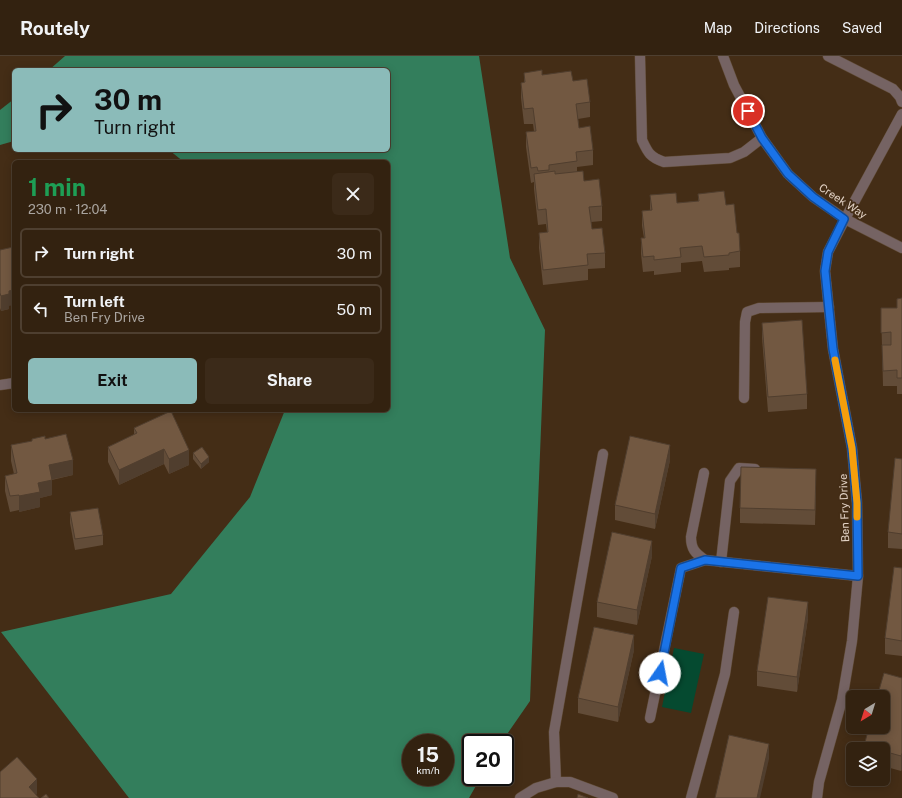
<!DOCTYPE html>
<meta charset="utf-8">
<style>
:root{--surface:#332210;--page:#3b2a19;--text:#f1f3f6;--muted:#a9a49f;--line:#4e3f30;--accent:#8bbbb9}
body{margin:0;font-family:"Public Sans",sans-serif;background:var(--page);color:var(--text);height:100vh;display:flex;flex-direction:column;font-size:15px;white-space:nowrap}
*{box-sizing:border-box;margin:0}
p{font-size:13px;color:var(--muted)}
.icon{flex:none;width:22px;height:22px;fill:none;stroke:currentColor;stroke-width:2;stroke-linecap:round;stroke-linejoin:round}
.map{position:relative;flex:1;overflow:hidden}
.drawer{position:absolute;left:12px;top:104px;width:378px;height:252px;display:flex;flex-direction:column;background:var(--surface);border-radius:6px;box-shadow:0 2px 10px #0003,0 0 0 1px var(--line)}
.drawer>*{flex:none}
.banner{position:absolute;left:12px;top:12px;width:378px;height:84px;border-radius:6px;box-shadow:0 2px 10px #0003,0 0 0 1px var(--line);background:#8bbbb9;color:#111;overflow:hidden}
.needle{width:26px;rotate:218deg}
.fabs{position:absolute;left:846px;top:634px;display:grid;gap:8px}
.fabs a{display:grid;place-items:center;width:44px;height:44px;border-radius:6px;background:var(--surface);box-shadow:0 2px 10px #0003,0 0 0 1px var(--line);font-size:20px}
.speed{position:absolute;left:402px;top:678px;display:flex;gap:8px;font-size:20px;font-weight:700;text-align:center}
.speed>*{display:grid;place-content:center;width:52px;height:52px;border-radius:50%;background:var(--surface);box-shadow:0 2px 10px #0003,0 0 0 1px var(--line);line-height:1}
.speed small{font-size:10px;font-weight:400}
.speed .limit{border:2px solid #111;border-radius:6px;background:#fff;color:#111}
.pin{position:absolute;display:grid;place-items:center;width:34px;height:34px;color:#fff;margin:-17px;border:2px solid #fff;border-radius:50%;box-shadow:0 1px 4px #0007}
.me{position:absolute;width:44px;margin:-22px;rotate:12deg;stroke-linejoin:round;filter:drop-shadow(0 0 3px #0008)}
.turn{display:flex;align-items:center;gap:14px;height:84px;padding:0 16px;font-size:18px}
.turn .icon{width:52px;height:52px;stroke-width:2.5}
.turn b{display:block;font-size:28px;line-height:34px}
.round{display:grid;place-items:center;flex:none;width:42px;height:42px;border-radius:6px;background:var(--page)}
.head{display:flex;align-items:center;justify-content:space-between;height:68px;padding:0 16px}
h1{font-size:24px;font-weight:700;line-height:30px;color:#1e9e55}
.action{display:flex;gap:8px;margin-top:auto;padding:8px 16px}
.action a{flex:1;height:46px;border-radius:6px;background:var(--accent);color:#111;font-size:16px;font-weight:700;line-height:46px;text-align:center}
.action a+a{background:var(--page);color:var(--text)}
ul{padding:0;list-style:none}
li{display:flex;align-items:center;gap:12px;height:50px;margin:0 8px 6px;padding:0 8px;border:2px solid var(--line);border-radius:6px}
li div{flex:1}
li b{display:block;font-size:15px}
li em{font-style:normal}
header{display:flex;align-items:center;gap:24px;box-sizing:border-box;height:56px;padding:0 20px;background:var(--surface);border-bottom:1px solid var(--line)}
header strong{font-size:19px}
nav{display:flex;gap:22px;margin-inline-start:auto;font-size:14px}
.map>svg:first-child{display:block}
</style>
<header>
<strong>Routely</strong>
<nav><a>Map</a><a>Directions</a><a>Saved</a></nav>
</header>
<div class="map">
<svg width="902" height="742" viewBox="0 0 902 742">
<rect width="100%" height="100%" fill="#442d16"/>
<path fill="#054a30" d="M674,592L704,598L691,657L662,651Z"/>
<g fill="#337e5c" fill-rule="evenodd">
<path d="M65,0H479L510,202L545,274L530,645L501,687H471V721H481L469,742H129L1,576L171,538L250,441L285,354H388V106H184L169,94H388V14H49ZM411,687H445V721H411Z"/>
<path d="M14,43V85L0,89V54Z"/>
</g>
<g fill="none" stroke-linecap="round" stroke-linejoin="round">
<defs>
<g id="minor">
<path d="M640,0L642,84C648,97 650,101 664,106L730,102L744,96L762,82"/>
<path d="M723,0L734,29L762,82L788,118L813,141L845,163L902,192"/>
<path d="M828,0L893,33L900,41L902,46"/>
<path d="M0,329L14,327"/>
<path d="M744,342L745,266L747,256L759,252L829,251"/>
<path d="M704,417L691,481C691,493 695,497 705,504L858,520"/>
<path d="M721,506L730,425L739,412L755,413"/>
<path d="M650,662L681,512L705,504"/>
<path d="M556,726L554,676L603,398"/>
<path d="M520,742L536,732L556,726H570L613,742"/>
<path d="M691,742L725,618L734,556"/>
<path d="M817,742L819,726L842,644L852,585L858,520L857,447L852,392L833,293L825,215L828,196L845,163L902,58"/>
</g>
</defs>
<use href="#minor" stroke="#604b36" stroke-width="11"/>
<use href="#minor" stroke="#756363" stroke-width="10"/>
</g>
<g fill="#624c38">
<path d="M524,17L542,19L573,25L590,46V61L578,63L579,72L593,94V109L577,111V116L602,150V165L591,166L592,173L605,197V212L588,213V224L543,229L539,192V177L547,176L546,168L538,169L534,133V126L531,127L526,91V76L534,75L533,68H524L521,42V27H524Z"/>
<path d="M698,138L726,149L737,177L740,195V211L729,212V214L704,216L702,205L681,207V216L654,219V215L643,216L641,198V182H644L642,170V155L650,154V139L677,147L698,145Z"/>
<path d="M0,194L9,250V253L1,255L0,252Z"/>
<path d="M902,242V338H897V330H883L881,252H897V243Z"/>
<path d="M762,267L807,338V353L768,356L762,282Z"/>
<path d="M134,372L189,409L169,418L164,408L119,429L108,406V391L134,379Z"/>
<path d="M45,383L73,419L52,424V439L40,442V451L19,456V454L10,456L5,435V420L14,418L11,405V389Z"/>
<path d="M193,397L209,406L201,413L193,403Z"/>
<path d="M902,403V493L888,492V476Z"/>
<path d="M670,404L655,473L615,464V449Z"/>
<path d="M816,428L815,469L740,467V452Z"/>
<path d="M70,456L103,479V489L75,494L70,467Z"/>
<path d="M652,500L637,569L597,561V546Z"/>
<path d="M902,512V600L885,598V582Z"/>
<path d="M808,562L797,636L757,630V615Z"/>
<path d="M634,594L618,666L578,657V642Z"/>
<path d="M902,622V713L901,715L883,710V693H864V690Z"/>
</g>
<g fill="#503e2e">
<path d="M14,234V249L9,250V253L1,255V240L9,235Z"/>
<path d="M670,389V404L655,473V458Z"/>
<path d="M164,393V408L119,429V414Z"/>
<path d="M189,394V409L169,418V403Z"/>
<path d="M209,401V406L201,413V408Z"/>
<path d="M73,404V419L49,424V409Z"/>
<path d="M816,413V428L815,469V454Z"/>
<path d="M52,424V439L40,442V451L19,456V440L38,427Z"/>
<path d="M652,485V500L637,569V554Z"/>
<path d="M808,546V562L797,636V621Z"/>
<path d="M634,579V594L618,666V651Z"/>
<path d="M769,688V703L760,742H757Z"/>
<path d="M902,697V713L901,715V700Z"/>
<path d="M37,723V738L33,742L29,731Z"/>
</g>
<g fill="#725841" stroke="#503e2e">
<path d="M542,14V19L571,15L573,25L587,23L590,46L576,48L579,72L590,70L593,94L576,96L577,105L549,109V114L538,115L537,111L531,112L526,76L536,75L533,52L524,53L521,27L525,26L524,17Z"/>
<path d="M555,115V118L583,115L584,125L599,123L602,150L589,151L592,173L602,172L605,197L587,198L588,209L543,214L539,177L548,176L546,153L538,154L534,118Z"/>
<path d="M724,135L726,149L734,148L737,177H739L740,195L729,197V199L704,201L702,190L680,192L681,201L654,204V200L643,201L641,182H645L642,155L652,154L650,139L676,137L677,147L699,145L698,138Z"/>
<path d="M13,191L14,194V234L9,235V238L1,240L0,237V194Z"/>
<path d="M902,242V322H897V314L883,315L882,289H891V276L881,277V252H897V243Z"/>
<path d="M802,264L807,338L768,341L762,267Z"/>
<path d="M171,355L189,394L169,403L164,393L119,414L108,391L137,377L134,372Z"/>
<path d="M66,378L73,404L49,409L52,424L38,427L40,436L19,440V439L10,440L5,420L17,417L11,389L32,385V383L45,380V383Z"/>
<path d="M630,380L670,389L655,458L615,449Z"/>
<path d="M202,391L209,401L201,408L193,397Z"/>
<path d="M895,402L902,403V478L888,476Z"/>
<path d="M741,411L816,413L815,454L740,452Z"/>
<path d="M98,452L103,479L75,483L70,456Z"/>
<path d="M612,476L652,485L637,554L597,546Z"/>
<path d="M894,511L902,512V585L885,582Z"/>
<path d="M768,541L808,546L797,621L757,615Z"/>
<path d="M594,571L634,579L618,651L578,642Z"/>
<path d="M884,617L902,622V697L901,700L883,695V693H875L864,690L869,671H883V641H877Z"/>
<path d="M729,679L769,688L757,742H715Z"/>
<path d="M17,701L37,723L29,731L39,742H0V716Z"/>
<path d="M46,738L49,742H41Z"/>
<path d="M578,738L588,742H577Z"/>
</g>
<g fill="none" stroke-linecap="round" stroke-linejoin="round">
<defs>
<path id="route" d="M660,617L681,512L705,504L858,520L857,447L852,392L833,293L825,215L828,196L844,163L813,141L788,118L762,82L748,55"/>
</defs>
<use href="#route" stroke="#114b97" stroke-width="10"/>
<use href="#route" stroke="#1a73e8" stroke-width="7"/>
<path stroke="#f59e0b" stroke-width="7" d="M835,304L852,392L857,447V461"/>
</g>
<g text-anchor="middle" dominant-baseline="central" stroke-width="3.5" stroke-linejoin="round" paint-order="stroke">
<g font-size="11" fill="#e2d2c5" stroke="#442d16">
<text transform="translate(843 145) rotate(33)">Creek Way</text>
<text transform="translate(844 452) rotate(-92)">Ben Fry Drive</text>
</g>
</g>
</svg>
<div class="fabs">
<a><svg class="needle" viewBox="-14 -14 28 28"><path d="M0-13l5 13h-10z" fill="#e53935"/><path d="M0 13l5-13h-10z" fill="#a9a49f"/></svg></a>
<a><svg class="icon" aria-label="layers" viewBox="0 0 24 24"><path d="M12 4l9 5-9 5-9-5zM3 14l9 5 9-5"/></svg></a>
</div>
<div class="speed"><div>15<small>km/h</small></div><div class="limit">20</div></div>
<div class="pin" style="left:748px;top:55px;background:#d93025"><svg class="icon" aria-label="arrive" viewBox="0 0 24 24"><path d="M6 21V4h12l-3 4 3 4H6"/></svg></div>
<svg class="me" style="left:660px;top:617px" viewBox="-20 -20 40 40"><circle r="19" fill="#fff"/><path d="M0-13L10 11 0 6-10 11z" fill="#1a73e8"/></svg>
<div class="banner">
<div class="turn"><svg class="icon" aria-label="right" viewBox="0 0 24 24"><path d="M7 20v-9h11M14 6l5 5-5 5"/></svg><div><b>30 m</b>Turn right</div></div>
</div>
<section class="drawer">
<div class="head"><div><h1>1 min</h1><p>230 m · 12:04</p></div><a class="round"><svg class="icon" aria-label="close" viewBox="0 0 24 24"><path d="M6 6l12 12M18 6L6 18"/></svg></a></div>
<ul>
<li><svg class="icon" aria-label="right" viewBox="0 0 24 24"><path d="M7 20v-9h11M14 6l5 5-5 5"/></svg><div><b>Turn right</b></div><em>30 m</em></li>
<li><svg class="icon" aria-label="left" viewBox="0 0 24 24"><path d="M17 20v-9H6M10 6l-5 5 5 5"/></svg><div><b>Turn left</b><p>Ben Fry Drive</p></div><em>50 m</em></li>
</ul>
<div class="action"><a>Exit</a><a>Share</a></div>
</section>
</div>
